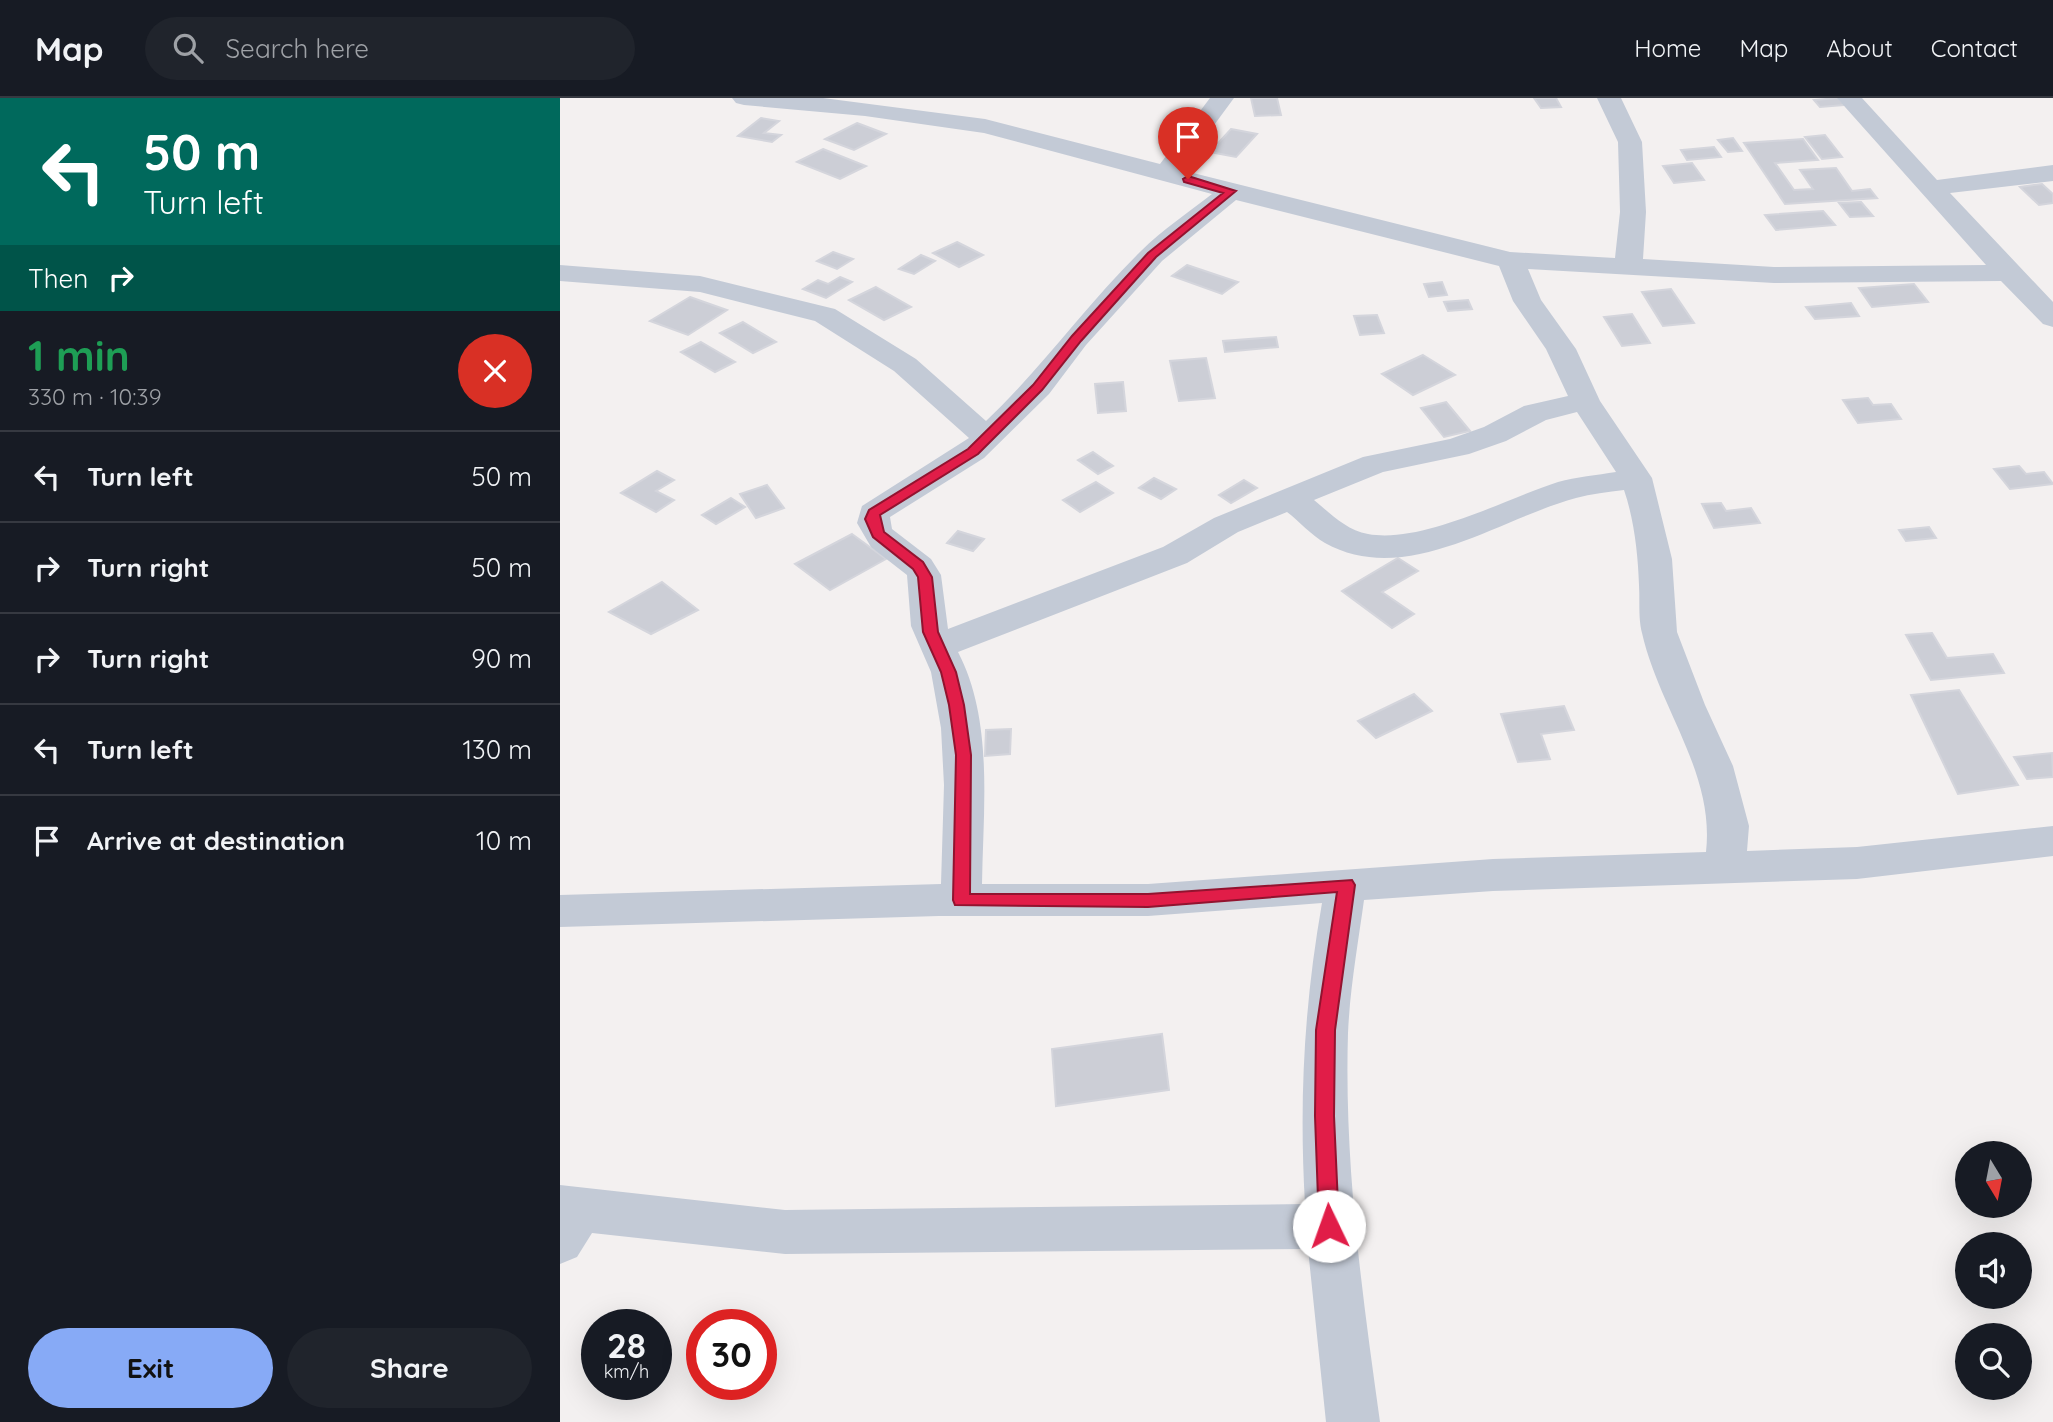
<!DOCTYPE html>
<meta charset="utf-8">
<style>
:root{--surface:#171b24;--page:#20242c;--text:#f1f3f6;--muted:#9ea1a6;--line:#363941;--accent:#87aaf6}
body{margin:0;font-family:Quicksand,sans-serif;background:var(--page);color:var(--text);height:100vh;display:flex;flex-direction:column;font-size:26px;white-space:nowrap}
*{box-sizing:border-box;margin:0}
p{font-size:23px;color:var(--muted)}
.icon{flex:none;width:38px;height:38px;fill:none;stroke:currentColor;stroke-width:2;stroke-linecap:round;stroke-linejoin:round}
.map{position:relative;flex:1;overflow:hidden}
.panel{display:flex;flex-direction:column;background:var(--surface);width:560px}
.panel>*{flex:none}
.banner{background:#00695c;color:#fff;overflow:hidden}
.needle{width:46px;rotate:170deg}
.tools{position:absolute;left:1395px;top:1043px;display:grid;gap:14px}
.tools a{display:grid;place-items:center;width:77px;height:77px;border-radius:50%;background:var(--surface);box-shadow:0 7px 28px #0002;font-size:35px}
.speed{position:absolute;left:21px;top:1211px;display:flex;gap:14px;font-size:35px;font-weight:700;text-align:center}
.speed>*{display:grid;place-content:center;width:91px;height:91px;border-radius:50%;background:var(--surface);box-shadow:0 7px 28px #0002;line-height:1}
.speed small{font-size:18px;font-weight:400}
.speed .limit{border:10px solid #d22;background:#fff;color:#111}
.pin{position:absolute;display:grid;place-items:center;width:60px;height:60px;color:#fff;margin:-72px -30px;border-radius:50% 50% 50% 0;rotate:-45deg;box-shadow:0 0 7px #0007}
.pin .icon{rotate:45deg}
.me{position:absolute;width:77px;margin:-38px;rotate:357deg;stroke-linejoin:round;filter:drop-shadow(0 0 5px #0008)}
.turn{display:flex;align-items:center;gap:24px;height:147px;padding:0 28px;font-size:32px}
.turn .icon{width:91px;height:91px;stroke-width:2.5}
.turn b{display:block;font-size:49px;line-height:60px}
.then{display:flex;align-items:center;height:66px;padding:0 28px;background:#0003;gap:14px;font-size:26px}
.round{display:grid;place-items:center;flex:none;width:74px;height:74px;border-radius:37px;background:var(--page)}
.head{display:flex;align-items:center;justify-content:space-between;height:119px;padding:0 28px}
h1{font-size:42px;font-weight:700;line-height:52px;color:#1e9e55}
.cta{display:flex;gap:14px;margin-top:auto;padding:14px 28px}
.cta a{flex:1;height:80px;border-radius:42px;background:var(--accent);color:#111;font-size:28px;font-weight:700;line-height:80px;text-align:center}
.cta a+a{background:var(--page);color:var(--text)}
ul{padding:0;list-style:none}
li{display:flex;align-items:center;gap:21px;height:91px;padding:0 28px;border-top:2px solid var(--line)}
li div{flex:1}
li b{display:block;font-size:26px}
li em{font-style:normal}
header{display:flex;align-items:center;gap:42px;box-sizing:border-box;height:98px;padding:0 35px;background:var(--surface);border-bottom:2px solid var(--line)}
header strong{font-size:33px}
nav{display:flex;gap:38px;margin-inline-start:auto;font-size:24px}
.search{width:490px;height:63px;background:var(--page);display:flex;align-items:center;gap:18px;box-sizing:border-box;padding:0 24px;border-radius:38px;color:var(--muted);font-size:26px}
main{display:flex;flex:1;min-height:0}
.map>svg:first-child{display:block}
</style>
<header>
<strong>Map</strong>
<div class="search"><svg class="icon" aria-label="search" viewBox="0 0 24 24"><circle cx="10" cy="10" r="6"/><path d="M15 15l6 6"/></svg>Search here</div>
<nav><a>Home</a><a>Map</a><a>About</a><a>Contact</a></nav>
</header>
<main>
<section class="panel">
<div class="banner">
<div class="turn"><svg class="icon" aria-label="left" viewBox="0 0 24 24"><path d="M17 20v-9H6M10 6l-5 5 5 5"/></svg><div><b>50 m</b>Turn left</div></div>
<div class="then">Then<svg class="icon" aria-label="right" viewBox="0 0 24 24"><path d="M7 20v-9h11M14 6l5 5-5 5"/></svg></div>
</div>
<div class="head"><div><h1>1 min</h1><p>330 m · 10:39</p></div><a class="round" style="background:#d93025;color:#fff"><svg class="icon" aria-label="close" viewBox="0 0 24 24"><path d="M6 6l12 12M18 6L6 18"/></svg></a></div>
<ul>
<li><svg class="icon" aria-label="left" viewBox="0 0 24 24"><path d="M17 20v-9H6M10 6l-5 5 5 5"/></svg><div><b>Turn left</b></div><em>50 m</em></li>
<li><svg class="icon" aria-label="right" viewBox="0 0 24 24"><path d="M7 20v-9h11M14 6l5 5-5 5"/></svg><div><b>Turn right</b></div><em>50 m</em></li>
<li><svg class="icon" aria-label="right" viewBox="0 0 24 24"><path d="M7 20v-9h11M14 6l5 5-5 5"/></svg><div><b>Turn right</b></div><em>90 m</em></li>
<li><svg class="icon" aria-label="left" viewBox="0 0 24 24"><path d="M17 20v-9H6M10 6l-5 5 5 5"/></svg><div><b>Turn left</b></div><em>130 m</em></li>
<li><svg class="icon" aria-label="arrive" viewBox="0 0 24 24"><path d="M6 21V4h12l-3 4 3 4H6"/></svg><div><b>Arrive at destination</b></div><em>10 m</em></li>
</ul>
<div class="cta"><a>Exit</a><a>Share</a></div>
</section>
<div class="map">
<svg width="1493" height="1324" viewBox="0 0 1493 1324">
<rect width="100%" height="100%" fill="#f3f0f0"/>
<g fill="#ccced6" stroke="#d4d5dc" stroke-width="2">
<path d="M691,0H717L721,17L695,18Z"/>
<path d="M974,0H996L1001,9L981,10Z"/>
<path d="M1278,0L1285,7L1260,9L1254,2Z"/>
<path d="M201,20L219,23L204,35L221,37L212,44L178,38Z"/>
<path d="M297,25L326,36L294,52L265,41Z"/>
<path d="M671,31L697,36L676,59L650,54Z"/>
<path d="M1265,37L1282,59L1262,61L1245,39Z"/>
<path d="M1173,40L1182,53L1168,54L1158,42Z"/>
<path d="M1243,41L1258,62L1215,65L1234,92L1253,91L1240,72L1276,70L1292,93L1310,91L1317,100L1225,106L1184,45Z"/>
<path d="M1154,49L1161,59L1127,62L1121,52Z"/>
<path d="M263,51L306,68L280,81L237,64Z"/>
<path d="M1132,65L1144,82L1114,85L1103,68Z"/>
<path d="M1482,86L1493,96V105L1479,107L1460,89Z"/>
<path d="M1301,104L1313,118L1290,119L1279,105Z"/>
<path d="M1263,113L1275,127L1216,132L1205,117Z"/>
<path d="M397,144L423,157L399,169L373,155Z"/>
<path d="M273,154L293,161L277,171L257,163Z"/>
<path d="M361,157L375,163L354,176L339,171Z"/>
<path d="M627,167L678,184L662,196L612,178Z"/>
<path d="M280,179L292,184L266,200L243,191L258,182L268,186Z"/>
<path d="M882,184L887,197L869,199L864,186Z"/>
<path d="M1354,186L1368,204L1312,209L1299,190Z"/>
<path d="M316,189L351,209L324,222L289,202Z"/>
<path d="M1111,191L1134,225L1103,228L1082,194Z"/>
<path d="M130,199L167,212L128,237L90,223Z"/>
<path d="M908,202L912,211L888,213L884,204Z"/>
<path d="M1291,205L1299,218L1255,221L1246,209Z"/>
<path d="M1072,216L1090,245L1062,248L1044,219Z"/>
<path d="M817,217L824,235L800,237L794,218Z"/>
<path d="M183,224L216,244L193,255L160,235Z"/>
<path d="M716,239L718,249L665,254L663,243Z"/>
<path d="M141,244L175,264L155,274L121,254Z"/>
<path d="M863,257L895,277L853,297L822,276Z"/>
<path d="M646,260L655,300L619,303L610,263Z"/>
<path d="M563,284L566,313L538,315L535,286Z"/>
<path d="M1308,300L1313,307L1331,306L1341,321L1298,325L1283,302Z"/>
<path d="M886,304L910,333L884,339L861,310Z"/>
<path d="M533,354L553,368L538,376L518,362Z"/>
<path d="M1459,368L1466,376L1484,374L1493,386L1450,391L1434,371Z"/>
<path d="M97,373L114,382L96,393L114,402L96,414L61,395Z"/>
<path d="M594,380L616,391L601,401L579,390Z"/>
<path d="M684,382L697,390L671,405L659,397Z"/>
<path d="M536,384L553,395L520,414L503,402Z"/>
<path d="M207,387L224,410L196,420L180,396Z"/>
<path d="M171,400L185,409L156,426L142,417Z"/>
<path d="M1161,405L1166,413L1191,410L1200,425L1154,430L1142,406Z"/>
<path d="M1369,429L1376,440L1346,443L1339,432Z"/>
<path d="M398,433L424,441L413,453L387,445Z"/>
<path d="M292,436L326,461L270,492L235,466Z"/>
<path d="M838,460L858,473L822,494L854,516L832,530L782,493Z"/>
<path d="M102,484L138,512L91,536L49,514Z"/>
<path d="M1372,535L1387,560L1433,556L1444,575L1371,582L1346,537Z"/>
<path d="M1399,592L1458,687L1398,696L1351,597Z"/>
<path d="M854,596L872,613L816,640L798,623Z"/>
<path d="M1004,608L1014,632L981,636L990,661L958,664L941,616Z"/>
<path d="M451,631L450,656L425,658L426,632Z"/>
<path d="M1492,655L1493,679L1467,681L1454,659Z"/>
<path d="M602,936L609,992L496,1008L492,951Z"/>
</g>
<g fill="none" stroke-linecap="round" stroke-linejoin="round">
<path fill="#c3cad6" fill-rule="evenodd" d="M172,0H263L425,21L600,66L650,0H674L621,72L950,154L1055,160L1060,114L1058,44L1037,0H1061L1082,44L1086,114L1083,161L1214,169L1426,167L1277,0H1302L1377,82L1493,67V83L1390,95L1493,204V229L1483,226L1441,183L1214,185L968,171L981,202L1016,251L1040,303L1092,380L1112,461L1117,534L1145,607L1173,668L1189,728L1187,753L1297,749L1493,728V758L1297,781L933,793L804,802C798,846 790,890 788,935C784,1065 802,1195 820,1324H766L748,1151L225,1156L32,1135L17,1159L0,1166V1087L225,1112L745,1106C739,1002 744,908 762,805L588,818H379L0,829V797L381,786L384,687L381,630L371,574L351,528L347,477L311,449L297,425L302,408L409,340L334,273L255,223L140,194L0,183V167L140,178L275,211L356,261L426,323C482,270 526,207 581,153C602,132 629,114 652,96L424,35L305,18L184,7L176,5ZM676,102L939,168L953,203L986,251L1008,298L964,308L924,329L890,341L803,359L654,420L603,449L388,531L381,477L371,461L332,431L330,419L424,360L489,296L526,247L602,163ZM1017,314L1056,374C1037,377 1016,379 998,384C945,401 862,446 808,436C786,432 771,416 754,402L823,374L909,356L946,343L986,322ZM1064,392C1074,421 1078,456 1079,487C1080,502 1078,520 1082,535C1099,610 1155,675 1146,754L933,761L588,786H422C423,711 434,623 398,554L627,465L678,434L727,414C739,423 751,437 765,445C846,490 938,421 1016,400C1031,396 1048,394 1064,392Z"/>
</g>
<path fill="#e11d48" stroke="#92132f" stroke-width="2" d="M628,78L676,93L596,159L521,243L482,292L418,356L320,417L324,434L363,464L372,479L378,534L396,574L404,607L411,657L410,796H588L792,782L795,787L775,932L774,1018L779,1128L776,1134L769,1137L762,1134L759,1128L755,1018L756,932L777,794L588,809L395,807L393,802L396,657L389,607L381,574L363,534L358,479L353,471L313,439L305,421L309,412L408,351L473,287L512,238L588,155L663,95L624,84L623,81Z"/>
</svg>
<div class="tools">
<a><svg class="needle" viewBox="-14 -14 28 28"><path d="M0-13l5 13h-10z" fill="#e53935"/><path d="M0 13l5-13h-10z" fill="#9ea1a6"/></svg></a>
<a><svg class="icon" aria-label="sound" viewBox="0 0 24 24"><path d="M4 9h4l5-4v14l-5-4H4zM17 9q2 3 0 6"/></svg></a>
<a><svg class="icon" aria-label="search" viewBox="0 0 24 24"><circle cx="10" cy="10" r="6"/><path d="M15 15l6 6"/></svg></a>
</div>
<div class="speed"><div>28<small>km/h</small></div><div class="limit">30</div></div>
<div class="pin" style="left:628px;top:81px;background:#d93025"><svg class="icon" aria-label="arrive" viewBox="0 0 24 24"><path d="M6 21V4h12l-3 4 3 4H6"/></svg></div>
<svg class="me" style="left:769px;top:1128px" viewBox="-20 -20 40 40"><circle r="19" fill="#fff"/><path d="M0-13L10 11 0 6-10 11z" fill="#e11d48"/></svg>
</div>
</main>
